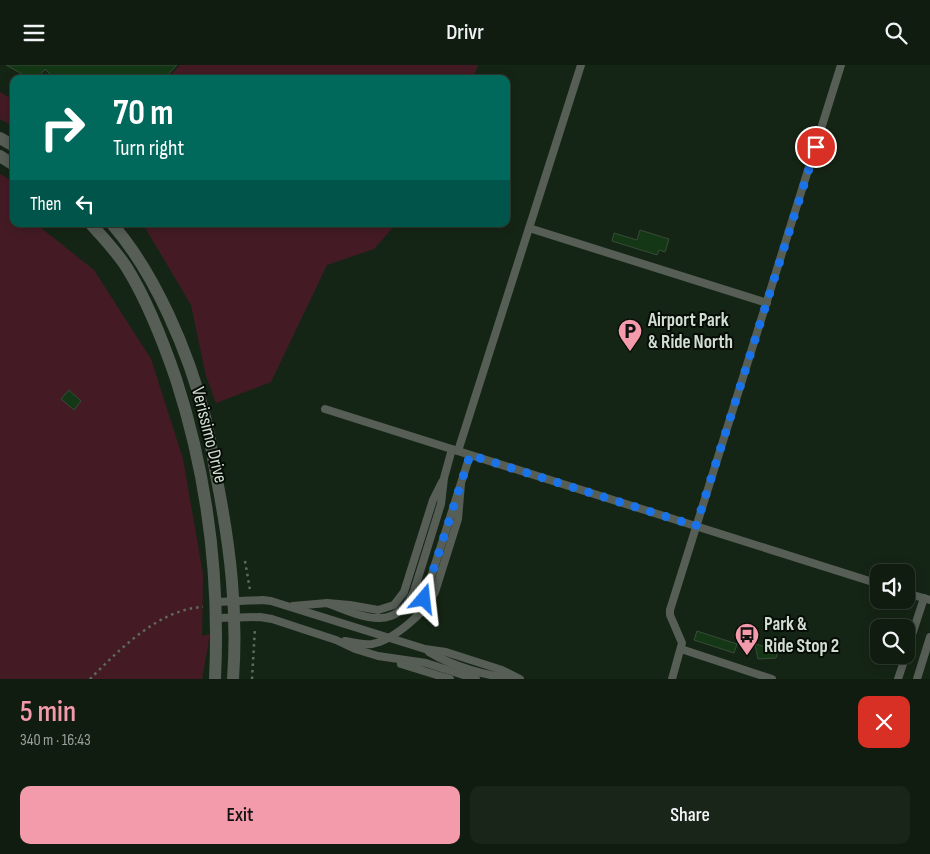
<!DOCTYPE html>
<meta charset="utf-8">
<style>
:root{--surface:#101c10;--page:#192519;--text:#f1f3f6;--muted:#9ca19f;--line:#303a30;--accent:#f39aab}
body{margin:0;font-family:"Sofia Sans Condensed",sans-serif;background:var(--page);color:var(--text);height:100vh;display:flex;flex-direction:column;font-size:19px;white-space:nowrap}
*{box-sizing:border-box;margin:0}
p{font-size:16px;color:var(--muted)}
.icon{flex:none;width:28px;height:28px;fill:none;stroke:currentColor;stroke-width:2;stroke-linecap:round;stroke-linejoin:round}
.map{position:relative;height:614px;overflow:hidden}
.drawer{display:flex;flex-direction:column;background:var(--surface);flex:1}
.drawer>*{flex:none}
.top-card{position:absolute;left:10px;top:10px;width:500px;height:152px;border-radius:10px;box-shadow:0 2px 12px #0003,0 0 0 1px var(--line);background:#00695c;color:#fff;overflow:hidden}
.buttons{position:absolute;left:870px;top:499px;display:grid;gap:10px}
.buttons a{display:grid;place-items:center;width:45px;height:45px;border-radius:10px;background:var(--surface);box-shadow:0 2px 12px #0003,0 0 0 1px var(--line);font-size:25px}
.pin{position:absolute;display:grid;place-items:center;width:42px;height:42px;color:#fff;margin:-21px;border:2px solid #fff;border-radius:50%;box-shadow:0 1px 5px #0007}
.me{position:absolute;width:55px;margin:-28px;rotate:17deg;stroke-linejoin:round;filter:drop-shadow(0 0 4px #0008)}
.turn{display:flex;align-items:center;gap:18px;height:105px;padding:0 20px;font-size:22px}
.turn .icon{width:65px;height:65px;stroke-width:2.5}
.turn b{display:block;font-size:35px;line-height:42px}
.then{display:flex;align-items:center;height:48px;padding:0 20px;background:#0003;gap:10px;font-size:19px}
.round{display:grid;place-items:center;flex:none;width:52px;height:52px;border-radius:10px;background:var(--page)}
.summary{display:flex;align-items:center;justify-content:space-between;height:85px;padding:0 20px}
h1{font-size:30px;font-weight:600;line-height:38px;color:var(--accent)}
.button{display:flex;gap:10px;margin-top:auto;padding:10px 20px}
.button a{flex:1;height:58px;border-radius:10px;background:var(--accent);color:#111;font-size:20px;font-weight:600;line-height:58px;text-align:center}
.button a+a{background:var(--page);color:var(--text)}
header{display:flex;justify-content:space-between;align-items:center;height:65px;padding:0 20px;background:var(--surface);font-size:22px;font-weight:600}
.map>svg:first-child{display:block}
</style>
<header><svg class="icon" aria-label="menu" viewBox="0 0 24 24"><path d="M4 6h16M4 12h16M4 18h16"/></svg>Drivr<svg class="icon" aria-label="search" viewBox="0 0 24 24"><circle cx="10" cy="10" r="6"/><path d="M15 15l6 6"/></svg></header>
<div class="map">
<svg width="930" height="614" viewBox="0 0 930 614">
<rect width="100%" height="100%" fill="#152515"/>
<g fill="#441b25">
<path d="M180,0H478L473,14H167Z"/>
<path d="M0,27L14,35V62L0,54Z"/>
<path d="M0,109L14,117V159H36L94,205L151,294L183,394L203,509L202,571L210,569L202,614H0Z"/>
<path d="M143,159H396L374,184L327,200L271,317L216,338L206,311L191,240Z"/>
</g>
<g fill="#143816" stroke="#394a39">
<path d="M6,0H177L164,14H55L45,4L37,14H31Z"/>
<path d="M640,165L669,174L665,187L659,185L657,190L612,176L614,168L637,175Z"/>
<path d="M69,325L81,336L74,345L61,334Z"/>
<path d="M697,566L737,579L734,588L694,575Z"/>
<path d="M755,579L778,585L776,593L758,594Z"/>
</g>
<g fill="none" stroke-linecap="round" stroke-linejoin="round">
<g stroke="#5d6b5d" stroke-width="2.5" stroke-dasharray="2.5 4" stroke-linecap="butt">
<path d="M245,496L250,525"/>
<path d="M90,614C119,585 159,544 203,542"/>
<path d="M252,614L255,563"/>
</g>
<g stroke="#565e56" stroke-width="8">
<path d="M529,163L767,238"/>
<path d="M325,344L879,519"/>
<path d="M458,386L581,0"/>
<path d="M906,528L930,535"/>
<path d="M217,537L263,535L271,536L425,584L446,587L502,605L520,614"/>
<path d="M327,538C360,551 396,569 414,526L441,439L444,413L452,384"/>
<path d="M293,541L327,538L350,540L378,545L394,540L404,527L433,435L442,417"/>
<path d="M417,546L424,534L470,390"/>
<path d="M217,553L260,552L272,554L336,575L355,584L378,591L426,598L476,614"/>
<path d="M345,576C354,578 363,580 372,579C394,575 426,547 435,527L458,454L461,419"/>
<path d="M681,584L772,614"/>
<path d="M429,587C452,601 488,612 515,613"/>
<path d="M906,588L924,533"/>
<path d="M401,599L450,614"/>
<path d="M672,614L682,578L670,550V545L841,0"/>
<path d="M898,614L906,590"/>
<path d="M917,614L930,572"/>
</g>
<g stroke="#565e56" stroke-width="12">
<path d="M0,73L14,81"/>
<path d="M0,91L14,100"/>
<path d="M91,159C103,173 117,187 127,203C148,237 163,276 176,314C208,413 220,510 215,614"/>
<path d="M112,159C155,208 189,288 205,352C210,372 213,394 217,415C230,481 238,546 233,614"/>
</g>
</g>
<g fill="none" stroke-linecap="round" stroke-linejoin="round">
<path stroke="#1a73e8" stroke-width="9" stroke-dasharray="0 16.2" d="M424,534L470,390L696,461L816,82"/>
</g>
<defs>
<symbol id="parking-pin" viewBox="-11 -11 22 30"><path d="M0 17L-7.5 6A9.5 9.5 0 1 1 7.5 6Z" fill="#f39aab" stroke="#060c06"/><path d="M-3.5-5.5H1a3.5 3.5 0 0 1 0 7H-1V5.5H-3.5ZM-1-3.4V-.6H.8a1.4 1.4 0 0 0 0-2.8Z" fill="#111"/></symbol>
<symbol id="bus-pin" viewBox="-11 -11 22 30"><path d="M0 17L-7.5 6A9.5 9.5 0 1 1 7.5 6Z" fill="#f39aab" stroke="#060c06"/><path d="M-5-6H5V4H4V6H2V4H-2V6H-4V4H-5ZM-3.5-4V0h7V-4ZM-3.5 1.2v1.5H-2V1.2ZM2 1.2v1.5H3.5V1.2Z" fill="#111"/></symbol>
</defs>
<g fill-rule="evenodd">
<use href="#parking-pin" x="616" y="252" width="28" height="38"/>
<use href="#bus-pin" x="733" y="556" width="28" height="38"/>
</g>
<g text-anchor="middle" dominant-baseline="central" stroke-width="4" stroke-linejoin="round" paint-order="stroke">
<g font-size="19" font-weight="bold" fill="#d2ddd2" stroke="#060c06" text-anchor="start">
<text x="648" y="255">Airport Park<tspan x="648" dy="22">&amp; Ride North</tspan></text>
<text x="764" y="559">Park &amp;<tspan x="764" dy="22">Ride Stop 2</tspan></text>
</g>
<g font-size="19" fill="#d2ddd2" stroke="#060c06">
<text transform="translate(209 370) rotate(76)">Verissimo Drive</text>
</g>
</g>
</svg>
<div class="buttons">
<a><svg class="icon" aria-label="sound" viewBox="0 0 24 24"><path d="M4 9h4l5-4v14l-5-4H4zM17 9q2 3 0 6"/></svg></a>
<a><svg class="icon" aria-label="search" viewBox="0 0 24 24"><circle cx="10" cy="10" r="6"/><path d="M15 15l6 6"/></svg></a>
</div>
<div class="pin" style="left:816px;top:82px;background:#d93025"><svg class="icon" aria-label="arrive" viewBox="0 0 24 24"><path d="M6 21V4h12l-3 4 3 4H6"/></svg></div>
<svg class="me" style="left:424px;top:534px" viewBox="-20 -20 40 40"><path d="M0-17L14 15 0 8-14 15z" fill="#1a73e8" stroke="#fff" stroke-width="4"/></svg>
<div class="top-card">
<div class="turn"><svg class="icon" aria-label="right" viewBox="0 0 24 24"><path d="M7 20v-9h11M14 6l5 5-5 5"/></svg><div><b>70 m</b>Turn right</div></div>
<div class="then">Then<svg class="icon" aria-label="left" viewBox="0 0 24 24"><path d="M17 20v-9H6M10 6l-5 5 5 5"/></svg></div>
</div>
</div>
<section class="drawer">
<div class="summary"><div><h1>5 min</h1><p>340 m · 16:43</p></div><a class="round" style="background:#d93025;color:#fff"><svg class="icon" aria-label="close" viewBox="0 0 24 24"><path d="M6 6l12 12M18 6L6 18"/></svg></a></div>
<div class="button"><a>Exit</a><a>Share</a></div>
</section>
